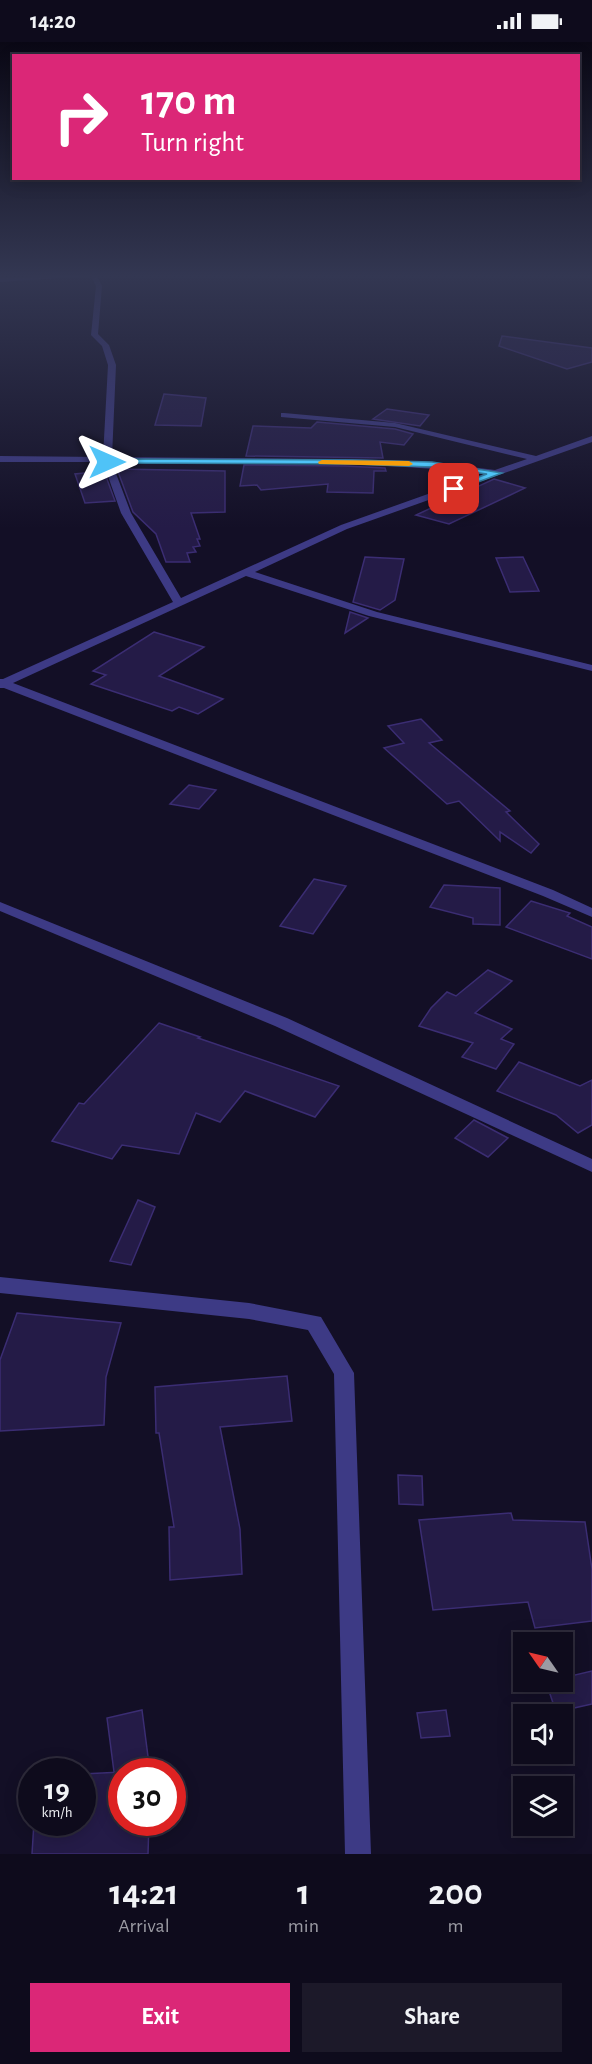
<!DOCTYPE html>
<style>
:root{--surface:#0e0b1c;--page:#1c1929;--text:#f1f3f6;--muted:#9b9ba3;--line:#2e2b3b;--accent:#db2777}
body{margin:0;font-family:"Alegreya Sans",sans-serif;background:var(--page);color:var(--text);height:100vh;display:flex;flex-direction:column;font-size:22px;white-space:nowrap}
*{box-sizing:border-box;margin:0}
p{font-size:20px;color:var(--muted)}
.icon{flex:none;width:33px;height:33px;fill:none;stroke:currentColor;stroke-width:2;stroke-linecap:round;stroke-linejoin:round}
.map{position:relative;height:1812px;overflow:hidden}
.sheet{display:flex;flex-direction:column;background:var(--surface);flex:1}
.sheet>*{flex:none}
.hud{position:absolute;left:12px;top:12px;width:568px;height:126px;border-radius:0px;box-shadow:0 3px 15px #0003,0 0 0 2px var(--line);background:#db2777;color:#fff;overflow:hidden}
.needle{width:39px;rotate:304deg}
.buttons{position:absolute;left:513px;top:1590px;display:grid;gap:12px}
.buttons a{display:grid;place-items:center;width:60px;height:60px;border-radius:0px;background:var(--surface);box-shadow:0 3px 15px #0003,0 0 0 2px var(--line);font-size:30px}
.speed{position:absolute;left:18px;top:1716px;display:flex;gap:12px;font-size:30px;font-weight:700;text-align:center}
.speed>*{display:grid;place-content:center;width:78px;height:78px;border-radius:50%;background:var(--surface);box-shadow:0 3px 15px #0003,0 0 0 2px var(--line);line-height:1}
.speed small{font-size:15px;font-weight:400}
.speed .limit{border:9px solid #d22;background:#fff;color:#111}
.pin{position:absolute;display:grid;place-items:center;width:51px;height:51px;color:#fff;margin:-26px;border-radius:12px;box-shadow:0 3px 9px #0006}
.me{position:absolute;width:66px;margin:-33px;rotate:90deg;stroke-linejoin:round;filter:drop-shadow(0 0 4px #0008)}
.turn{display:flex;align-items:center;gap:21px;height:126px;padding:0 30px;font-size:27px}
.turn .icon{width:78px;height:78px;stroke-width:2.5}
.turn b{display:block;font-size:42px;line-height:51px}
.eta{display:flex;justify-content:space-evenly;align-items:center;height:102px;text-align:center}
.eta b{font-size:36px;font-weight:700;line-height:42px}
.cta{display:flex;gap:12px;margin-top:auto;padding:12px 30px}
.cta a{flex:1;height:69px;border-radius:0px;background:var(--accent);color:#fff;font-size:24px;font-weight:700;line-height:69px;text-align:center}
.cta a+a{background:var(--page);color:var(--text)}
.status{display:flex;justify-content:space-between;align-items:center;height:42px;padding:0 30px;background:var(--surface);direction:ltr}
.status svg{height:16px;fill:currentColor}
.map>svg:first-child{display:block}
</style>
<div class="status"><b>14:20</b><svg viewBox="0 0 49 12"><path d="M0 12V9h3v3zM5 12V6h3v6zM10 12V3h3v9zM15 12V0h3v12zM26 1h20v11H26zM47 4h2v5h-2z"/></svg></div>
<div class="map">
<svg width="592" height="1812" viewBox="0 0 592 1812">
<rect width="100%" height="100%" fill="#130f26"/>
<g fill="#241b47" stroke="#3b2d73" stroke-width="1.5">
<path d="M502,294L592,306V320L567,327L499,304Z"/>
<path d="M164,352L206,356L201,384L155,383Z"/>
<path d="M387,367L429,373L420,384L373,377Z"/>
<path d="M317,380L395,387L413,392L404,403L380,400L383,416L246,414L253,384L311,386Z"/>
<path d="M244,423L345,424L385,426L386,429H374L373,451L327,450L328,442L261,448L257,443L240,444Z"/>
<path d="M117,427L225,429V470L191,471L200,497H197L200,504L193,505L196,510L187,511L190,520H166L156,492L133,470Z"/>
<path d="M104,429L115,459L85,461L75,432Z"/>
<path d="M494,437L525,446L449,482L416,473Z"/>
<path d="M365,515L404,517L395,558L380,568L353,560Z"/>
<path d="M523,515L539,549L510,550L496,516Z"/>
<path d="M350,570L368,576L345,591Z"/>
<path d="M154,590L204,605L159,634L223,657L198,672L179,665L172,669L91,642L106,633L93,629Z"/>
<path d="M421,677L442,698L429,701L510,769L506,770L539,802L531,811L500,790V799L459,759L447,762L384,706L404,701L388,684Z"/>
<path d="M189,743L216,748L199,767L170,762Z"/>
<path d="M314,837L346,844L313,892L280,884Z"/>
<path d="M444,843L500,846V883L473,882V876L430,865Z"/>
<path d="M531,859L570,871L567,874L592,885V917L506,885Z"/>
<path d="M488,928L512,939L475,971L512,987L501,997L514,1002L496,1027L462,1015L473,1001L419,984L431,966L447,950L456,954Z"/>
<path d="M159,981L200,995L198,996L339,1044L315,1075L245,1049L220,1080L196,1071L179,1112L122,1103L112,1117L52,1099L79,1061L84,1062Z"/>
<path d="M519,1020L580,1044L592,1038V1083L578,1091L556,1073L497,1049Z"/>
<path d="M474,1078L508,1096L488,1115L455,1096Z"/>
<path d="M138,1158L155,1165L131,1223L110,1219Z"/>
<path d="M17,1271L121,1281L106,1335L104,1383L0,1389V1318Z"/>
<path d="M287,1334L292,1379L220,1385L240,1487L242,1532L170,1538L169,1485H174L159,1391H156L155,1345Z"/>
<path d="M398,1433L422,1434L423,1463L399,1462Z"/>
<path d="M511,1471L513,1478L585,1480L592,1527V1579L535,1586L528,1560L433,1568L419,1478Z"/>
<path d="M592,1629V1662L556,1670L546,1640H562V1636Z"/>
<path d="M142,1668L150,1730H114L107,1676Z"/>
<path d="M446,1668L450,1694L421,1696L417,1671Z"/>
<path d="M122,1730V1780H149L148,1812H32L34,1780H82V1732Z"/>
</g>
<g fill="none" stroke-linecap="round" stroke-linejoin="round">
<g fill="#3d3a85" fill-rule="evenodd">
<path d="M52,234H97L102,244L98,292L109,303L116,323L112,415L352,417L432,420L495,428L527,417L395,385L281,375V371H284L395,381L536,414L592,394V400L347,487L255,530L377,570L592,623V629L369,574L246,534L13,641L553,848L592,866V875L543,854L4,646H0V637H3L173,560L121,471L103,420H0V414L103,415L108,323L102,304L91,293L96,244L91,234L0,240V236ZM112,421C236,422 361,417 484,432L341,483L181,556L131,471Z"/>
<path d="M0,860L287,976L592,1117V1130L275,984L0,869Z"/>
<path d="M0,1235L249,1261L321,1275L354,1331L371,1812H345L334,1332L308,1288L249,1277L0,1251Z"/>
</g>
</g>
<linearGradient id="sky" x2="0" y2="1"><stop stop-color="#0a0815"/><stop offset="0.48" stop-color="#333752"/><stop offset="1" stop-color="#333752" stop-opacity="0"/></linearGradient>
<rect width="592" height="487" fill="url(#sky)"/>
<path fill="#4fc3f7" stroke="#337fa1" stroke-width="1.5" d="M107,417L352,418L432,420L502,431L454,449L451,448V445L487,432L432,425L352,422L105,421V418Z"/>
<path fill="#f59e0b" d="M322,418L409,419L413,422L409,424L319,422L318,420Z"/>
</svg>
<div class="buttons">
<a><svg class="needle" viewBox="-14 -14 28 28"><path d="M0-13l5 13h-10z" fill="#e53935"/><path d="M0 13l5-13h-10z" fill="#9b9ba3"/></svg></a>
<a><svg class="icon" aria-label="sound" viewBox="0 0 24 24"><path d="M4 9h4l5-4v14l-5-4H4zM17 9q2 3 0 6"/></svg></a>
<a><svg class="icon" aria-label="layers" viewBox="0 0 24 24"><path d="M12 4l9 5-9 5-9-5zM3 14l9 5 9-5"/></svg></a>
</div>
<div class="speed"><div>19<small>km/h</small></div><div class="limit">30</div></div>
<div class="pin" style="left:454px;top:447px;background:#d93025"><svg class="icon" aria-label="arrive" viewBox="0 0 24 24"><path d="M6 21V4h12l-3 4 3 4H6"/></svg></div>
<svg class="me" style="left:107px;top:420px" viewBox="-20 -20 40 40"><path d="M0-17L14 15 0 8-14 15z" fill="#4fc3f7" stroke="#fff" stroke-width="4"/></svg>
<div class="hud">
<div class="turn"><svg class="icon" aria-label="right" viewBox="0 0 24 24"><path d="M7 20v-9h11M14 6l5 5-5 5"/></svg><div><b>170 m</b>Turn right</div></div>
</div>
</div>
<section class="sheet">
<div class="eta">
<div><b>14:21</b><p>Arrival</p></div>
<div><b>1</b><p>min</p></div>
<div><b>200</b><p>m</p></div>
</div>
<div class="cta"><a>Exit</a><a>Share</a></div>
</section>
